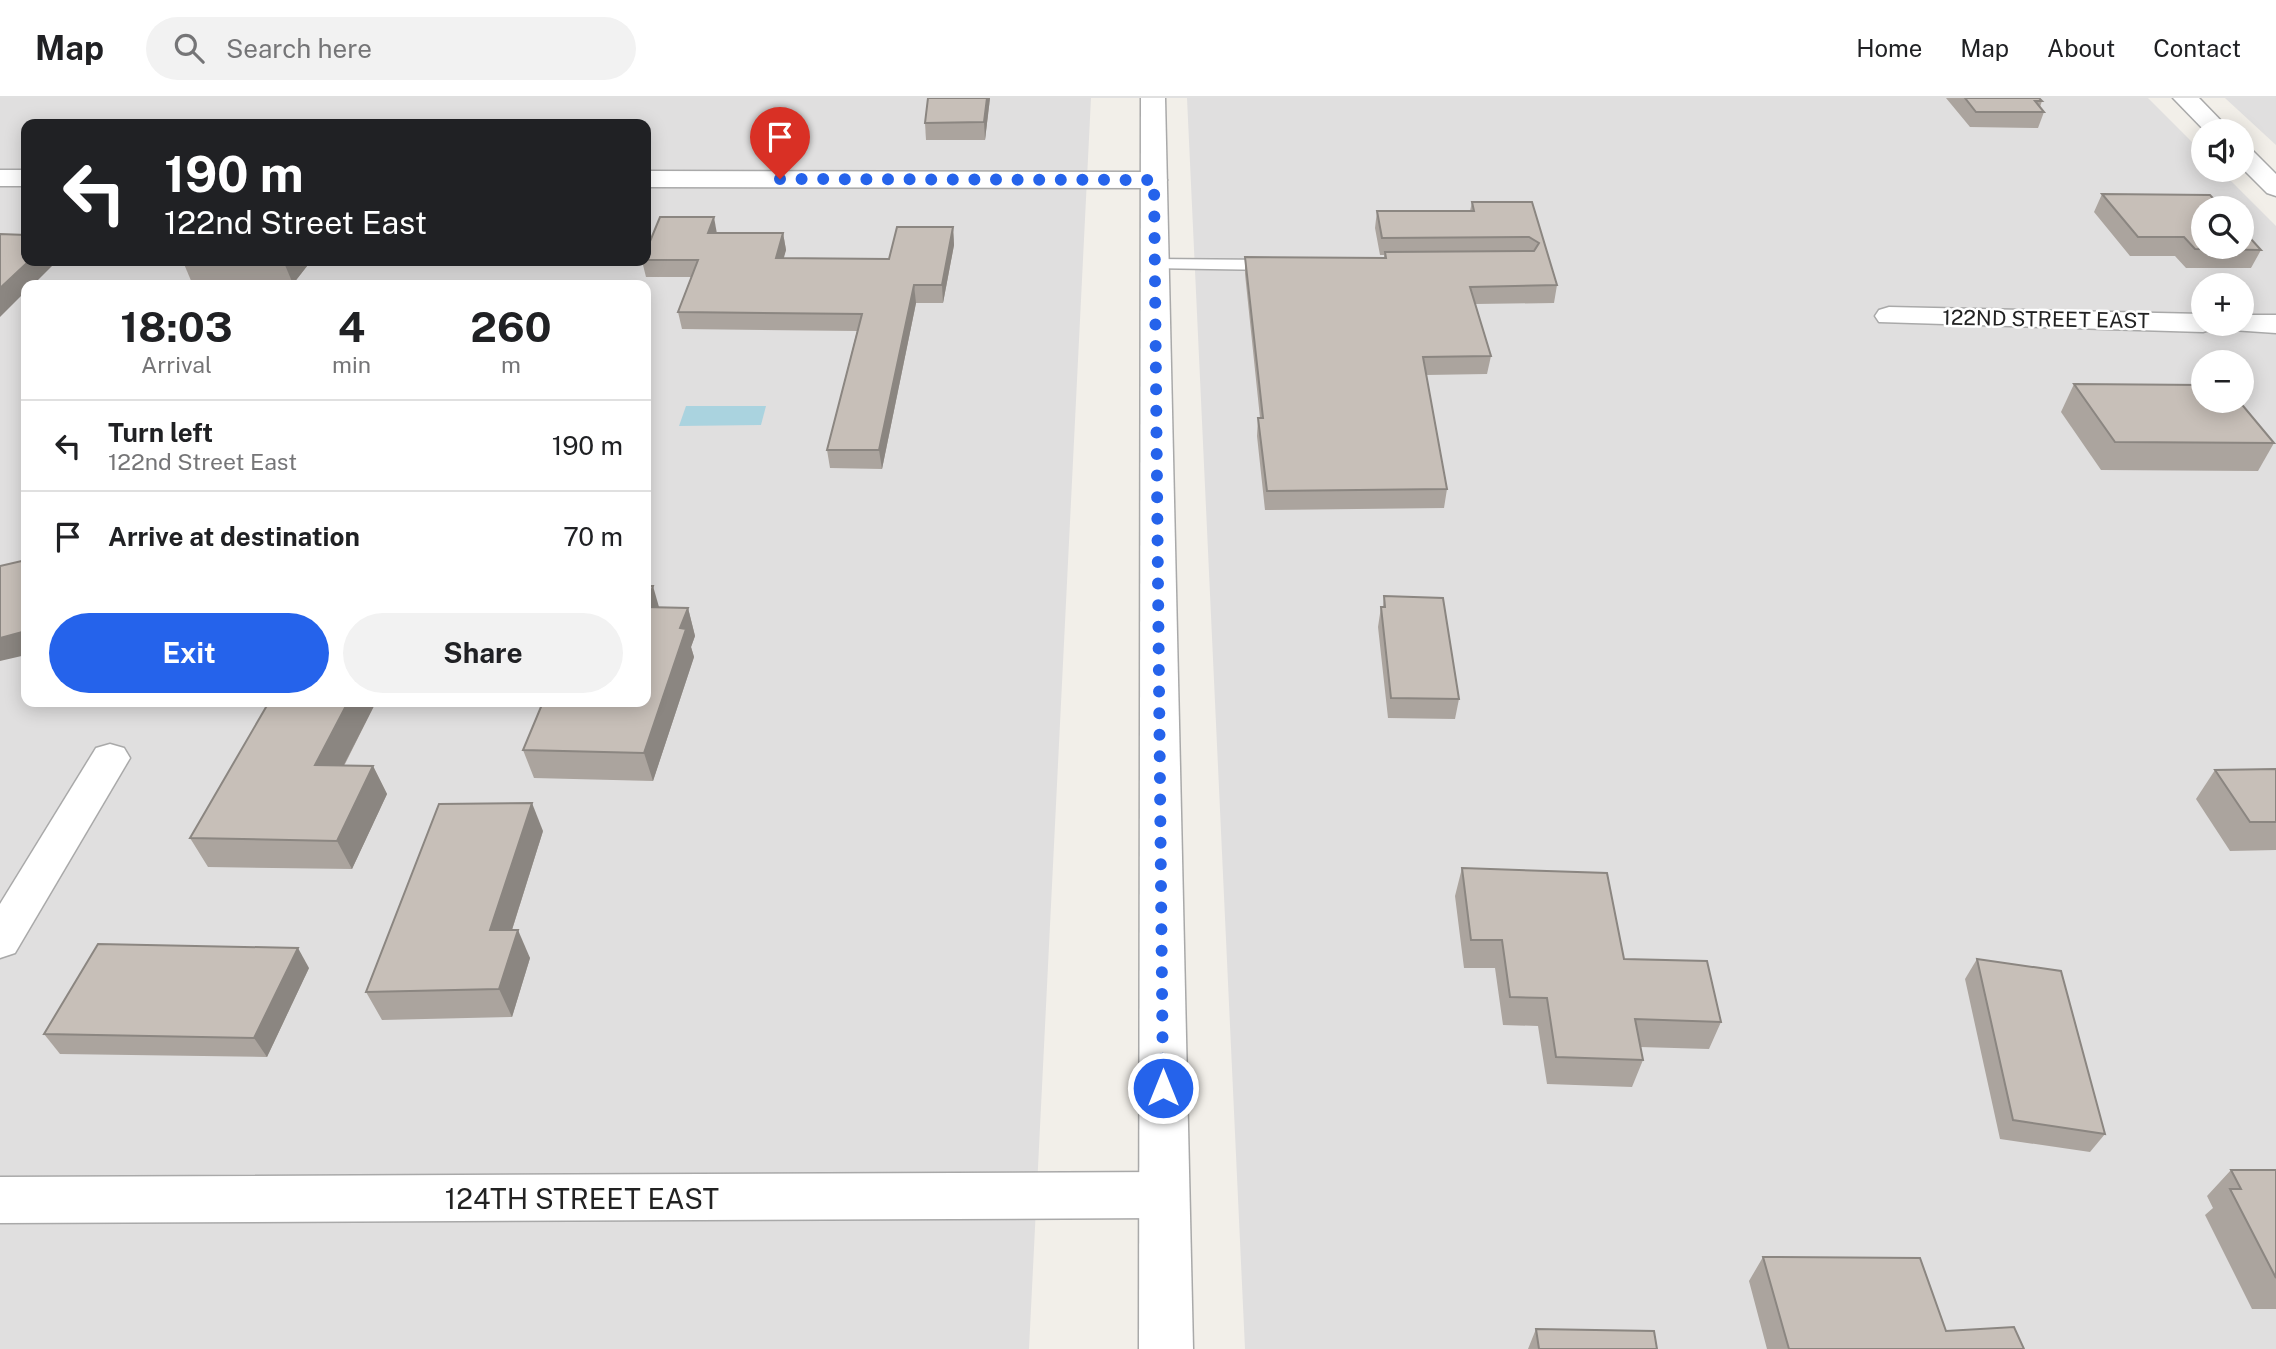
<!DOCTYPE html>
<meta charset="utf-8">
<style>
:root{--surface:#fff;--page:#f2f2f2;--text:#202124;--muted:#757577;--line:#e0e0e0;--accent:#2563eb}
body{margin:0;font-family:"Public Sans",sans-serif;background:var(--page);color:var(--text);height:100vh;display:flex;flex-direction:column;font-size:26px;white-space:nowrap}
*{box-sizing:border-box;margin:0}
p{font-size:23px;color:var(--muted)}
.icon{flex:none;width:38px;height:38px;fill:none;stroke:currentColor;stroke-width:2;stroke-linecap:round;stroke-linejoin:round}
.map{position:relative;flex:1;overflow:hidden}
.sheet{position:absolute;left:21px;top:182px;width:630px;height:427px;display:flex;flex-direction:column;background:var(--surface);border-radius:14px;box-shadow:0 4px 18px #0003}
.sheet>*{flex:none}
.hud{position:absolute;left:21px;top:21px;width:630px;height:147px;border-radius:14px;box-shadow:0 4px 18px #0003;background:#202124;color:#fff;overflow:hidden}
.fabs{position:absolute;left:2191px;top:21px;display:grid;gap:14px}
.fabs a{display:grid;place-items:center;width:63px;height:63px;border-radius:50%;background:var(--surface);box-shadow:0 4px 18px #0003;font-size:35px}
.pin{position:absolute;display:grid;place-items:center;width:60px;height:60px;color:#fff;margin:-72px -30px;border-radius:50% 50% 50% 0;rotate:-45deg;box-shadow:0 0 7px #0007}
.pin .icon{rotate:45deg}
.me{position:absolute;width:77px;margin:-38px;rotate:0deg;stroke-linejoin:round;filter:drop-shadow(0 0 5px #0008)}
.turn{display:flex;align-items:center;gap:24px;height:147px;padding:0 28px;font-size:32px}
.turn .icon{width:91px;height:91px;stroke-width:2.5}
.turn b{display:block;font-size:49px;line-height:60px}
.eta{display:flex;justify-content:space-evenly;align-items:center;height:119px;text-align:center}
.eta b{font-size:42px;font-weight:700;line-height:49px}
.button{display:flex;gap:14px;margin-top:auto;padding:14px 28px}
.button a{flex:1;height:80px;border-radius:42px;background:var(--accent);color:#fff;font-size:28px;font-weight:700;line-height:80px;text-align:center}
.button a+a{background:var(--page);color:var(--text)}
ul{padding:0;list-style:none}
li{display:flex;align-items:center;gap:21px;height:91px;padding:0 28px;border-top:2px solid var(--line)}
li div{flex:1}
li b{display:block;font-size:26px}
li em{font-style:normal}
header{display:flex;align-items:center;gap:42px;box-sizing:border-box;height:98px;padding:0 35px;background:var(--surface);border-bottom:2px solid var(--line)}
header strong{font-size:33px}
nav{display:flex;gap:38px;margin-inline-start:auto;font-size:24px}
.search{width:490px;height:63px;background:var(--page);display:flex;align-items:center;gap:18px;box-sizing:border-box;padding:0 24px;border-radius:38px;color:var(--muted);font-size:26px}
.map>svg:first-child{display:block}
</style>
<header>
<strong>Map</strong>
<div class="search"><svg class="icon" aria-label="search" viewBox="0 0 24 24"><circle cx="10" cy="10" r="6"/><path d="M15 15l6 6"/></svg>Search here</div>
<nav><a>Home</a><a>Map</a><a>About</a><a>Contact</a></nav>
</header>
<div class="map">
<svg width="2276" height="1251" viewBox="0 0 2276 1251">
<rect width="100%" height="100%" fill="#f2efe9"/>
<g fill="#e0dfdf" fill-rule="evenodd">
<path d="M0,0H1091L1029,1251H0ZM26,26H646V163H26ZM26,187H646V604H26Z"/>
<path d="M1187,0H2148L2203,55V72H2220L2276,128V1251H1245ZM2203,110H2242V149H2203ZM2203,187H2242V226H2203ZM2203,264H2242V303H2203Z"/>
<path d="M2225,0H2276V47Z"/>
</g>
<path fill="#aad3df" d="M686,308H766L761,327L679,328Z"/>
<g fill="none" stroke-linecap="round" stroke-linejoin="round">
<defs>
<path id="service" d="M1155,161L1277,162L1286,167L1277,172L1149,170L1146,166Z"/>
<g id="minor">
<path d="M2173,0H2199L2231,33H2205Z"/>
<path d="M2242,48L2251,51L2276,76V98L2267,95L2242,70Z"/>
<rect x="0" y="72" width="26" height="16"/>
<path d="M646,73L1154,74L1163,77L1167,82L1163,87L1154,90L646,89Z"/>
<path d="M1889,209L2203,216V226H2217L2213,231L2203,234L1879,224L1875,218L1879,212Z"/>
<path d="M2242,217H2276V235L2232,232L2227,226H2242Z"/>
<path d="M110,646L124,650L130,660L15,855L0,860V806L96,650Z"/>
<path d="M1164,1074L1182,1081L1189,1097L1182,1113L1164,1120L0,1125V1079Z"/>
</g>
<path id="tertiary" d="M1141,0H1165L1193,1251H1139Z"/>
</defs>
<use href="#service" stroke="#a9a9a9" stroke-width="3"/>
<use href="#minor" stroke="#a9a9a9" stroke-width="3"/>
<use href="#tertiary" stroke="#a9a9a9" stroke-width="3"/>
<use href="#service" fill="#fff" fill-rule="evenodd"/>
<use href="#minor" fill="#fff" fill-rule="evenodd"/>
<use href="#tertiary" fill="#fff" fill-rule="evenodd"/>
</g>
<g fill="#aba49e">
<path d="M928,0H990L985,42H926L925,25Z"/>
<path d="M1946,0H2039L2042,3L2040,9L2044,14L2038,30L1970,29Z"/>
<path d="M2102,96L2261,152L2251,170H2186L2175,158H2130L2094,114Z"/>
<path d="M1472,104H1532L1557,187L1554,205L1475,206L1491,258L1487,276L1426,277L1447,391L1444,410L1265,412L1257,338L1258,320H1260L1245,176V159L1384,160V157H1380L1375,130L1377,113H1470Z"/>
<path d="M953,129L954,147L943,205H916L882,371L830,370L827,352L857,233L682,231L678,214L691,179H646L642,163H646V153L717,135H783L786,152L783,160L889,161Z"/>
<path d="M187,163H311L293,186L192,185L184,166Z"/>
<path d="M2074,286L2274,345L2258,373L2101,372L2061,314Z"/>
<path d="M1384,498L1459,601L1455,621L1388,620L1378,529L1381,509H1383Z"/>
<path d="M659,509L688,510L695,538L691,549L694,559L653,683L534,680L523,652L646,604Z"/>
<path d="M375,606L344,668H373L387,696L352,771L208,769L190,740Z"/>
<path d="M2276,671V752L2230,753L2196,701L2215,672Z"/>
<path d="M543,733L512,832L530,860L512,919L382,922L366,894Z"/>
<path d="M1462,770L1624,861L1721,924L1709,951L1640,949L1643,962L1632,989L1547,986L1538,928L1503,927L1495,870H1464L1455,798Z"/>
<path d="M1977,861L2105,1036L2090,1054L2000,1041L1965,881Z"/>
<path d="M309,870L267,959L60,956L44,936Z"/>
<path d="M2231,1072H2276V1211H2252L2205,1117L2213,1110L2207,1098Z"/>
<path d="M1763,1159L1946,1233L2024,1251H1767L1749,1183Z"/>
<path d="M1536,1231L1657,1251H1528Z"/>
</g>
<g fill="#8b8681">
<path d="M987,0H990L985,42L984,24Z"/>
<path d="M714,119L717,136L708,135Z"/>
<path d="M953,129L954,147L943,205L942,187Z"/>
<path d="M783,135L786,152L779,178L776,160Z"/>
<path d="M29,163H57L33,187H26V193L0,219V190Z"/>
<path d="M289,163H311L293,186L285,167Z"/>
<path d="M914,187L916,205L882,371L879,352Z"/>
<path d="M653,488L661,516L646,509Z"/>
<path d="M688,510L695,538L691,549L694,559L653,683L644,655L680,530Z"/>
<path d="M26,533V557L0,563V540Z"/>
<path d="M348,604H374L375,606L329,696L315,667Z"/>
<path d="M373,668L387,696L352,771L337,743Z"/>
<path d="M532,705L543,733L503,860L490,832Z"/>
<path d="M518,832L530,860L512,919L499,891Z"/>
<path d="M298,850L309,870L267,959L254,940Z"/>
</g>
<g fill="#c7bfb8" stroke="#8b8681" stroke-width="2">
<path d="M928,0H987L984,24L925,25Z"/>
<path d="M1965,0H2039L2042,3H2035L2044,14H1976Z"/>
<path d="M2102,96L2210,97L2222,110H2203V149H2242V131L2261,152L2195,151L2184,139H2138Z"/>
<path d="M1472,104H1532L1557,187L1470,189L1491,258L1423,259L1447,391L1267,393L1258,320H1263L1245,159L1386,160L1385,154L1534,153L1539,145L1529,139L1382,140L1377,113H1474Z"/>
<path d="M660,119H714L708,135H783L776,160L889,161L897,129H953L942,187H914L879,352H827L862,216L678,214L698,162H646V153Z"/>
<path d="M0,136L26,137V163H29L0,190Z"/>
<path d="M187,163H289L285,167L184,166Z"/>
<path d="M2074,286L2203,287V303H2239L2274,345L2115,344Z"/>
<path d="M26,462V533L0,540V468Z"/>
<path d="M646,488H653L646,509L688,510L680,530L686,531L644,655L523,652L543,604H646Z"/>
<path d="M1384,498L1443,500L1459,601L1391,600L1381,509H1385Z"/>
<path d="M269,604H348L315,667L373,668L337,743L190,740Z"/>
<path d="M2276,671V724H2250L2215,672Z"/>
<path d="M532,705L490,832H518L499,891L366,894L439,706Z"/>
<path d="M1462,770L1607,775L1624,861L1707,863L1721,924L1635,921L1643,962L1556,959L1547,900L1510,899L1502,842H1471Z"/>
<path d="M98,846L298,850L254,940L44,936Z"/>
<path d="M1977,861L2061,873L2105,1036L2013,1022Z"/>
<path d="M2231,1072H2276V1180L2230,1091H2241Z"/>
<path d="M1763,1159L1920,1160L1946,1233L2014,1229L2024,1251H1789Z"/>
<path d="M1536,1231L1654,1233L1657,1251H1539Z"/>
</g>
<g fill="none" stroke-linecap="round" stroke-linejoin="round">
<path stroke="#2563eb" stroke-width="12" stroke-dasharray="0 21.6" d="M780,81L1154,82L1163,990"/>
</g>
<g text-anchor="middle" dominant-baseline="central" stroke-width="5" stroke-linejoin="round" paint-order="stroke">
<g font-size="21" fill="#222" stroke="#fff">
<text transform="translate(2046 221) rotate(1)">122ND STREET EAST</text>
</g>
<g font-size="28" fill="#222" stroke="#fff">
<text x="582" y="1100">124TH STREET EAST</text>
</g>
</g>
</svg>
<div class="fabs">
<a><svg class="icon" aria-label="sound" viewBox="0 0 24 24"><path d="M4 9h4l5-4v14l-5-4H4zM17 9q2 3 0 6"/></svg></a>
<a><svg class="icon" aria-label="search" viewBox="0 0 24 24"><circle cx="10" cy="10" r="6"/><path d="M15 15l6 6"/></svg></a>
<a>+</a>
<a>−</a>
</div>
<div class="pin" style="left:780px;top:81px;background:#d93025"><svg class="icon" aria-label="arrive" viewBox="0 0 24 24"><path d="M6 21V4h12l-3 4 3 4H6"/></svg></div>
<svg class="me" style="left:1163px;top:990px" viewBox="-20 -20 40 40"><circle r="17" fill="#2563eb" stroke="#fff" stroke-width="3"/><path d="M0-11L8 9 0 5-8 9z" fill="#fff"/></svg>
<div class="hud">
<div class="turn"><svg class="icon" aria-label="left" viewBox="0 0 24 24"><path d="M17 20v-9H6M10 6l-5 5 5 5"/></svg><div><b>190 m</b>122nd Street East</div></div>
</div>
<section class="sheet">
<div class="eta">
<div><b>18:03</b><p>Arrival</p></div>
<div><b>4</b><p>min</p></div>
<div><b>260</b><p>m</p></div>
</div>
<ul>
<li><svg class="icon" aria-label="left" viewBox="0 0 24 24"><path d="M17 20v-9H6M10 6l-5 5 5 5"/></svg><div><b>Turn left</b><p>122nd Street East</p></div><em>190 m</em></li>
<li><svg class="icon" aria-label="arrive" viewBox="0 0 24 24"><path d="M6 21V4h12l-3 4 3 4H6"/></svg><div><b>Arrive at destination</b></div><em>70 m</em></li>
</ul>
<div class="button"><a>Exit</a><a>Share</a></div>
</section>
</div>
